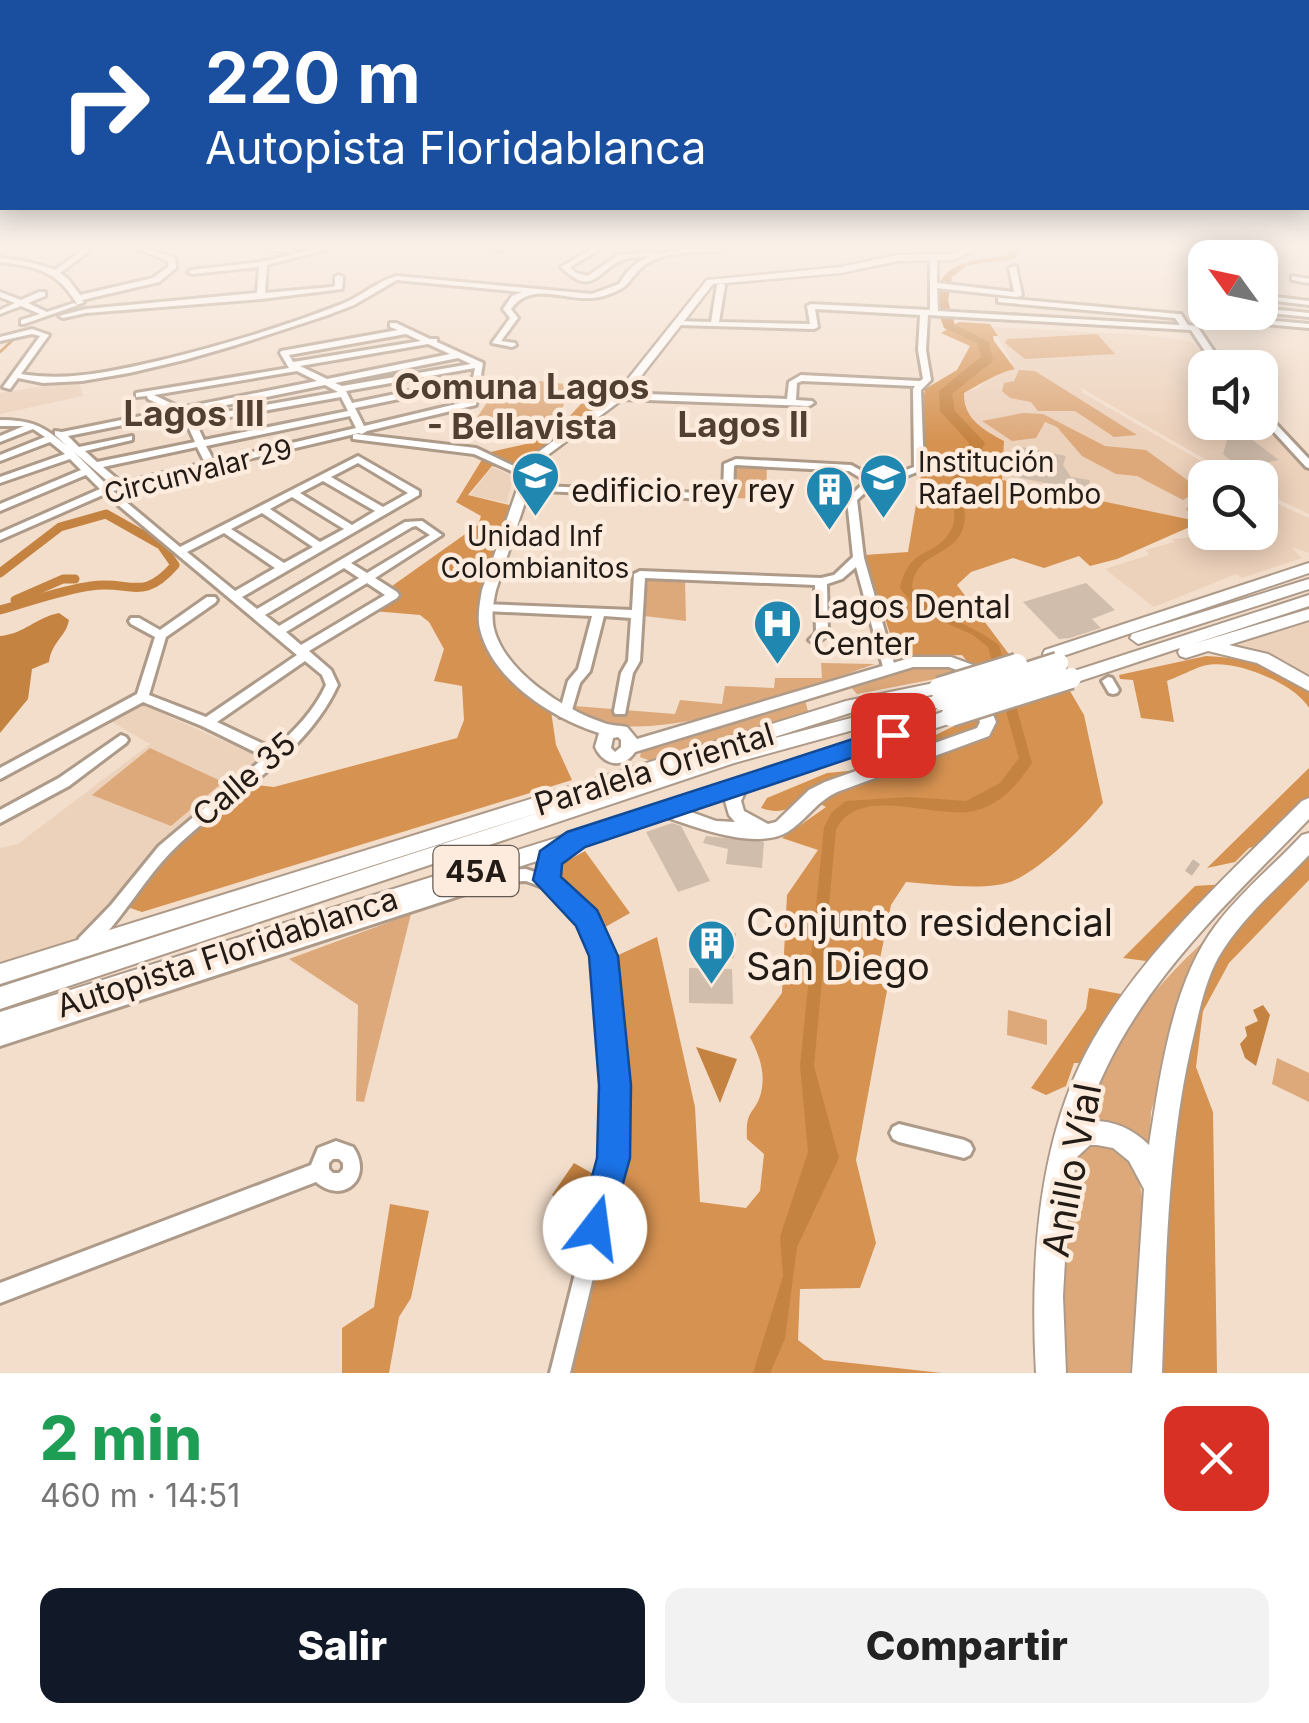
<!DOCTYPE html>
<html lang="es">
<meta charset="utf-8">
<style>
:root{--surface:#fff;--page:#f2f2f2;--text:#222;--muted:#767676;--accent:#111827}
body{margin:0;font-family:Inter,sans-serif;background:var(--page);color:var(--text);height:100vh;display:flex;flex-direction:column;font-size:38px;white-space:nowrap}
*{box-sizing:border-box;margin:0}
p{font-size:32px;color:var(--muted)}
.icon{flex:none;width:55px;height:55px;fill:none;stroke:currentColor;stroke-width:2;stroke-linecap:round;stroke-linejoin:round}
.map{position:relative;height:1373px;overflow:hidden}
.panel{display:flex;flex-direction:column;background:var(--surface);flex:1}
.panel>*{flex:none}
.banner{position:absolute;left:0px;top:0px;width:1310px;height:210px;box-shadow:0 5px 25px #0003;background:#1a4fa0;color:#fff;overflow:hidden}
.needle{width:65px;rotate:303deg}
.tools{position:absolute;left:1188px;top:240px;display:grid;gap:20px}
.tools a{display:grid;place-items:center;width:90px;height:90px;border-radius:20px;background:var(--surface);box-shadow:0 5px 25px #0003;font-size:50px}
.pin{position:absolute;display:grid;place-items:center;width:85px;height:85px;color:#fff;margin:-42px;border-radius:20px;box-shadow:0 5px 15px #0006}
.me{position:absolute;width:110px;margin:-55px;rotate:15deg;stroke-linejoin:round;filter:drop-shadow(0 0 8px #0008)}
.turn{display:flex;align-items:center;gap:35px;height:210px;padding:0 40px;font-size:45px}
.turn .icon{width:130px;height:130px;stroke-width:2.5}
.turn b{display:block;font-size:70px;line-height:85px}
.round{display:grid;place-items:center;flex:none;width:105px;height:105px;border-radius:20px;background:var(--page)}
.head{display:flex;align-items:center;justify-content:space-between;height:170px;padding:0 40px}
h1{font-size:60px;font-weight:800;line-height:75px;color:#1e9e55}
.primary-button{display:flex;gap:20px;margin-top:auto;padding:20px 40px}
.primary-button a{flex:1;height:115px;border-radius:20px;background:var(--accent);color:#fff;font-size:40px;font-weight:800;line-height:115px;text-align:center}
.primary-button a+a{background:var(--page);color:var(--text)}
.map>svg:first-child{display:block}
</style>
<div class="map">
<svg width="1309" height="1373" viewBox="0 0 1309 1373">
<rect width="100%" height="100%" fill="#f3decc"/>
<g fill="#ecd1bb">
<path d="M993,327L1144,335L1192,342L1214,367L1205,368V422H1260V415L1309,470V514L1260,491V478L1236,477L1081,388L1083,393L1229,477L1205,478V524L1002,480L1004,441L980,427L963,407L964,393L978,388L995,373L1015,369Z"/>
<path d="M79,381L83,396L0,414V393Z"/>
<path d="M492,467L513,476L507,503L470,495Z"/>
<path d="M1260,496L1309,518V553L1291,547L1302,558L1242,578L1236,574L1154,607L1105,569L1149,555L1146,550L1174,542L1172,539L1260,532Z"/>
<path d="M1309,621V675L1283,660L1238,645Z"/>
<path d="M141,704L261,758L167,838L92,932L0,968V848L18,844L150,744L112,722Z"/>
</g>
<g fill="#dda97b">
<path d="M1097,334L1115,354L1025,359L1005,343L1007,339Z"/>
<path d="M1019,370L1035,371L1137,435L1114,437L1075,411H1038L1031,402L1010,398L1002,391L1004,383L1014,381Z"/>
<path d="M504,377L575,385L549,431L474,422Z"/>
<path d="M1023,413L1043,414L1105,446L1146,450L1205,493V517L1186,510L1196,492L1183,500L1137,476L1116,474L1082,456L1057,427L1045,422L1036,438L1012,441L982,421Z"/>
<path d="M732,465H767L766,499L731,498Z"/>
<path d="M648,577L685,579L686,621L644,616Z"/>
<path d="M821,663L875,664C814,685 622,763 574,706L675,714L680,700L722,704L725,686L774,688L775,678H822Z"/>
<path d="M918,664H946L962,669L956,675L857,694L848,684Z"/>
<path d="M804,696L808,711L651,761L640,757L642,746Z"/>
<path d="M150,748L223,782L171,826L92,795Z"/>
<path d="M411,914L364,1102L356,1101L358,1005L289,959Z"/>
<path d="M1202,943L1151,1112L1149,1154L1103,1121L1082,1119C1104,1050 1149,992 1202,943Z"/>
<path d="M1008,1010L1047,1020V1045L1007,1035Z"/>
<path d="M1277,1058L1309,1073V1102L1272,1084Z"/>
<path d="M1087,1142C1129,1151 1138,1161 1143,1204L1130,1373H1066C1039,1305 1062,1222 1076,1153Z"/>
</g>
<g fill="#d69251">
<path d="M959,322L990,324L998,336H993L994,341L1015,369C996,373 981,384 964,393C963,419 984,430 1004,441L1002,480L1201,522L1117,559L1090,566L1079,556L1044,568L1013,558L971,572L957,585L1020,669L983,681L962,655L898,658L864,555L908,552L921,475H929L921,415L925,389L957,370L970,346L941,333Z"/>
<path d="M591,393L623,397L544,459L535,476L492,466L468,495L517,507L492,600L491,619L501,654L551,711L556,745L572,780L142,912L130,908C152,855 204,820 247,784L274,787L457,738L464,720L462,686L434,681L444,649L429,622L420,615L373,611L401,594L392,586L478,525L481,516L456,502L486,453L535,442L540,430L556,431Z"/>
<path d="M1206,656C1242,657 1282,668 1309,693V708C1295,683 1231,657 1203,666C1196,668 1175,678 1167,681L1174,722L1141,718L1133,680L1120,679L1119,675Z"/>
<path d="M1067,686L1084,715L1103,803C1084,827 1043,867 1015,880C991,892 934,884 906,882L891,905L875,983L888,985L856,1160L876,1243L860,1288L800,1289L798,1340L824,1360L942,1373H567L628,1167L612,958L657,937L695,1107L700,1202L746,1208L760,1191L764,1154L747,1139C745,1108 755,1115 761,1093C766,1072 759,1055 750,1037L782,993L787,895L818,850L782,838L826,807L807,797C791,809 780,815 761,808L767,798L827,773L858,770L878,763L954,726Z"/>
<path d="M1309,768V799L1267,843L1249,848L1235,862L1207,868Z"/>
<path d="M585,851L630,913L600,930L556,867Z"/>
<path d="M1309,851V880L1229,963L1203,1011L1196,1067L1213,1112L1217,1373H1159L1167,1139L1188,1040L1214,958Z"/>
<path d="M1227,884L1154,962L1123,958L1195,886Z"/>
<path d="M1089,988L1126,995L1083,1063H1074L1066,1086L1046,1095L1031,1088L1086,1009Z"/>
<path d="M390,1204L429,1211L411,1298L399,1317L389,1373H342V1328L374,1307Z"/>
</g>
<g fill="#c58341">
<path d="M1011,249H1021L1014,259L968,265L952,277L948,301L955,325L989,342L993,361L952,394L955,411L985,443C979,455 963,473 962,485C961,501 969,515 962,531C949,559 916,551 912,588C938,619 968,621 999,645L1032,763C1017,785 1002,804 974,811C935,820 859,783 836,830L814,1066L839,1158L797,1247L785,1339L770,1373H753L783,1276L780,1237L808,1152L800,1066L824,827L832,812L846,801L910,797L966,801L1000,783L1019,758L988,647L973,635L917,610L900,588C910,545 933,559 950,532C959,517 951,502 952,486C952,475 965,457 969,443L940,411L939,391L981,357L977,343L944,328C921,268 959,261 1006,256Z"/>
<path d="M59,613L69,620C66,637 52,641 49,662L32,669L28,699L0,733V636C24,634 37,617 59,613Z"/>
<path d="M1263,1005L1270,1015L1256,1066L1245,1058L1240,1044L1247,1036L1245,1027L1258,1021L1253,1010Z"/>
<path d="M696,1047L737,1059L720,1103Z"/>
<path d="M574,1163L595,1175L579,1216L552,1195Z"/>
</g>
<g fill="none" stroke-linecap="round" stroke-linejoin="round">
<path stroke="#c58341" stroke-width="2.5" d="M0,352L17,336"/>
<g stroke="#c58341" stroke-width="9">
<path d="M0,573L60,527L106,514L161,545L175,565C142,603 131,580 91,586C61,590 29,602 0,610"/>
<path d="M15,600L63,579H75"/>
</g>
</g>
<g fill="#d1bdac">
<path d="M1247,436L1279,460L1239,468L1223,454L1227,440Z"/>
<path d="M1017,446L1066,456L1063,465L1071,477L1090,480L1087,492L1008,475Z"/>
<path d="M1086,583L1115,610L1092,619L1101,628L1070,638L1059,639L1023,602Z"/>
<path d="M672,823L681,826L710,881L678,892L646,832Z"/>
<path d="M706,836L764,842L762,868L726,864L728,849L703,843Z"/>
<path d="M694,928L736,933L734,958L691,954Z"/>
<path d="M689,968L732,969L733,1004L689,1003Z"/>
</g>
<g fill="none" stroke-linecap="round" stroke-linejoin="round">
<path stroke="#c9b7a8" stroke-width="14" stroke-dasharray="14 8" stroke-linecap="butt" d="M1189,865L1196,870"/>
<defs>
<g id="minor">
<path d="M0,249H7L0,253Z"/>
<path d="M84,249H92L60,273L68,279L80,295L153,278L168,267V261L139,249H147L175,258L176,268L159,282L82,300L84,302L80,304H77C57,270 37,267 0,262V258C19,260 37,263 55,270Z"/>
<path d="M266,249H288L296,251L292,253Z"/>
<path d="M315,249H326L267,265L265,293L332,287L335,286V277L339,275L343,277L342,289L261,299L86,313L63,318L59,316L86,309L257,293L259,267L192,274L188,272L192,270L261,262Z"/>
<path d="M495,249H505L501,251Z"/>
<path d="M592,249H600L570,267L576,273L588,276L618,255L652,252L655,254L687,249H723L719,251C696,252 670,251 649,262C639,268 635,275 627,284C621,291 601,298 591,298C562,300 531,281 511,309L518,318L501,341L515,343L516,345L512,347L492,343L510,318L503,309L512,296L522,292L397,280L354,305L325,316L236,345L184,360L129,373L82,381L43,383L18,378L10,389L3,387L40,336L32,334L0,341V337L32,329L49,335L21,374C67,382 114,371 158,361C221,346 283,327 342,304C362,296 377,281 397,276L592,294L619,284L627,272L637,263L649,256C642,257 632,257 625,259C598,267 595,300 561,267Z"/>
<path d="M930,256L937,258V283L1014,292L1009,268L1016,266L1022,295L1018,297L937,288L938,311L1180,325L1175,318L998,302V298H1001L1178,314H1181L1188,325L1197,326L1225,368H1216L1191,330L928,315L926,350L931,380L921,390L924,469L902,478H881L857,500L864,558L895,667L893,670L889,671L883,667L856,567L842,579L827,584L828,635L815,644L809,640L816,633L815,585L645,578L640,661L633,673L625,714H615L614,711L621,673L628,661L631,618L604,616L590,671L580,683L570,717H560L559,714L568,681L578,669L592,616L486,611L482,610L480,607L482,604L632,610L634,574L640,571L821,578L834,575L853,557L847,499L866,481L849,471L736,465L734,466L733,497L728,500L524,490L520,489V485L723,494L724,464L736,459L851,465L871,476L878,472H901L914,467L913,389L915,386L802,381L797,383L796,400L812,401L814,403L809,406L620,399L616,396L620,393L787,399L789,382L801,375L920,381L923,379L918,350L920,315L815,309L818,327L814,329L678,325L674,323L678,321L711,322L717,285L721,283L725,285L719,322L810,324L807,306L811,304L930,310Z"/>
<path d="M1292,276L1309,279V283L1292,280Z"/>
<path d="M0,292L21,300L39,292H45V296L28,303L47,312L74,303L78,305L24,324H21V320L40,314L21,306L0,314V310L15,303L0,297Z"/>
<path d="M1260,295L1309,301V305L1260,299Z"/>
<path d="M1260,308L1309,313V317L1260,312Z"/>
<path d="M1218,316L1309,324V328L1221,320L1217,318Z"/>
<path d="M390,323H396L430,339H437V342L483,363L476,405L367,431L362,434L359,433L113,491L180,547L358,456L419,491V495L242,597L257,609L405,522L422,521L442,535L375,578L397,592L399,595L397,598L309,651L331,670L338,685C304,759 225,797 170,853C145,879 127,911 102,938L91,948L85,950L79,948L77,943L79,938L111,905L159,846L265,757L202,726L143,702L0,779V768L137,694L155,637L131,624L129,621L131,618H139L160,630L207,597H215L217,600L215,603L166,637L149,695L206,717L297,655L105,494L0,540V533L100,489L86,475L0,511V504L81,470L70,459L0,483V477L65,454L50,442L0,461V455L45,437L33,429L0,442V436L24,426H0V420C32,420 43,426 67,446L55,435V431L62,432L171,410L148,399L147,396L136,397V393L289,368L280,353L281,351L398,330L390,327ZM406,334L421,341L293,362L289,355ZM428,344L450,354L327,379L300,366ZM458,358L471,364L342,386L335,383ZM475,368L473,378L352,403L346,391ZM297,371L317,381L181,408L154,395ZM472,384L469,401L364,426L355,408ZM325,385L338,392L192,418L187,413ZM341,397L348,411L204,440L196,423ZM178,414L187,424L195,442L97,462L85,451L132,440V436L79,447L68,436ZM350,416L356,428L214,461L206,446ZM197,447L205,463L122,483L103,467ZM74,452L112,485L108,486ZM358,463L408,493L383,507L331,477ZM323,481L375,511L352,525L300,493ZM292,497L344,529L320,542L270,509ZM262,513L313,547L284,563L231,529ZM416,526L430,535L367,573L351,563L412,527ZM224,533L275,568L235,591L187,552ZM344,568L359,578L279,626L265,615ZM367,583L385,595L301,645L286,632ZM305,661L322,675L326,685C314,711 295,730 274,749L217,722Z"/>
<path d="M1260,409L1263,410L1309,459V468L1306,467L1260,417Z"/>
<path d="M356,434L476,448L524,471L519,474L516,473L474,454L353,439V435Z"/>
<path d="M1108,677L1112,678L1119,690L1117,693L1113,694L1109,693L1102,681Z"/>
<path d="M121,735L126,737L128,740L126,743L69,786L0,823V810L59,778Z"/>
<path d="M526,869L558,880L592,913L595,918L611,956L624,1085L622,1158L570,1373H550L604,1158L606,1085L595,956L581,922L548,889L526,881L502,882L0,1046V1030L502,870Z"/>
<path d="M899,1124L964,1140L970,1143L973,1149L970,1155L964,1158L899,1142L893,1139L890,1133L893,1127Z"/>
<path d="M336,1141L353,1147C374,1177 344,1206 316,1182L0,1303V1283L311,1165L318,1148ZM333,1159H339L343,1163V1169L339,1173H333L329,1169V1163Z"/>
</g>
<path id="major" d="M966,249H976L953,260L897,261L841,273L713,284L624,398L525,472L530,487L496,590C493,603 491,616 494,629C505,672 564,710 604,723C612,726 619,725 627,727L637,739L913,657H951L973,665L996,722L989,736L837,792C816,802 807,819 789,831C757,852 692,826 660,815L658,810L660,805L666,803L716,821L735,822L729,815L725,801L733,783L739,782L745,783L747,788L741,801L744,811L768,824L776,822L809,790L825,782L977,728L980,722L962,672L949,667H913L635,752C623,770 603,765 595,747L599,733C552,718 492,680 480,629C477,616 480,602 482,590L518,487L513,471L616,394L707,280L841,267L897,255L952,254ZM618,737L621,740V747L615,752L611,748L613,738Z"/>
<g id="highway">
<path d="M1309,563V573L1057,658H1045L1043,654L1045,650Z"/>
<path d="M1309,579V589L1138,644L1130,638L1132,634Z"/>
<path d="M1309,595V606L1193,644L1309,609V620L1229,645L1268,654L1309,677V691L1257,663L1208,651L1186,658L1180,656L1178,652L1180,648L1071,684L1062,678L1065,674Z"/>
<path d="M939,682L948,688L945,692L853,712L749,745L942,694L948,696L951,700L948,704L734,763L0,1009V987L566,804L0,984V964L846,701Z"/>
<path d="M951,709L957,711L960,716L957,721L571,850L557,865V881L554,887L547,890L540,887L537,881V861L0,1034V1012L735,782Z"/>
<path d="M1309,798V819C1222,909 1124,998 1085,1121C1110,1119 1131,1127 1149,1145C1160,1075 1172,982 1216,925C1241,892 1274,865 1302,835L1309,833V855C1278,888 1241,918 1218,958C1205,982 1199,1012 1193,1038C1167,1148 1166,1261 1162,1373H1132L1144,1189L1129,1161L1113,1148L1097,1145H1090L1077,1157L1068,1207L1063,1296L1066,1373H1036C1030,1264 1037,1137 1093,1040C1146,948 1228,875 1302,801Z"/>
</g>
</defs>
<use href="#minor" stroke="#ad9a89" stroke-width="6"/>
<use href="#major" stroke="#ad9a89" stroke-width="5"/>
<use href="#highway" stroke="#ad9a89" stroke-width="4"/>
<use href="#minor" fill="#fff" fill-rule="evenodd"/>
<use href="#major" fill="#fff" fill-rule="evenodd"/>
<use href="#highway" fill="#fff" fill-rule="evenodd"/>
<defs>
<path id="highway-bridge-far1" d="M1054,664L1058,663"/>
<g id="highway-bridge">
<path d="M939,688L1017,664"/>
<path d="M942,700L1058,663"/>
<path d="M951,716L1071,678"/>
</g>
</defs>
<use href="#highway-bridge-far1" stroke="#ad9a89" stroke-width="19" stroke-linecap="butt"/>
<use href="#highway-bridge" stroke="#ad9a89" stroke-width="25" stroke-linecap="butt"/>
<use href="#highway-bridge-far1" stroke="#fff" stroke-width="15"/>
<use href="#highway-bridge" stroke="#fff" stroke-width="20"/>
</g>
<linearGradient id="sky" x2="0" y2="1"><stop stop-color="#9aa0a5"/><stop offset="0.56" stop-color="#faf0e8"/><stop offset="1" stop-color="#faf0e8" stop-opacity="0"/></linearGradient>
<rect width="1309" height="441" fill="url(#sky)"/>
<path fill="#1a73e8" stroke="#114b97" stroke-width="2.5" d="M893,726L905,735L902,741L585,847L562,864L561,877L597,910L618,956L631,1085L630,1158L607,1241L595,1246L583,1241L578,1228L597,1158L599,1085L589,956L576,926L533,880L540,851L567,832Z"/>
<defs>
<symbol id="school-pin" viewBox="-11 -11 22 30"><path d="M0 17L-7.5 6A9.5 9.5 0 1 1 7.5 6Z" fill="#2087b0" stroke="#fdecde"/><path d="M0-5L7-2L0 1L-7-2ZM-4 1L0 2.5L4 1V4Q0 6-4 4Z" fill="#fff"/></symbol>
<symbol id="building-pin" viewBox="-11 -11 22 30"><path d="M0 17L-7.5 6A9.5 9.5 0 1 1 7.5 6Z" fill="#2087b0" stroke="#fdecde"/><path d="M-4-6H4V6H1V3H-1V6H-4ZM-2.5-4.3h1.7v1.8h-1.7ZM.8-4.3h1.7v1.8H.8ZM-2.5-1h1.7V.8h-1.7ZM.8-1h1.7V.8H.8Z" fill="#fff"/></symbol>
<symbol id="hospital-pin" viewBox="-11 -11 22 30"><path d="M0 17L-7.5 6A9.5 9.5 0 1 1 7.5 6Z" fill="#2087b0" stroke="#fdecde"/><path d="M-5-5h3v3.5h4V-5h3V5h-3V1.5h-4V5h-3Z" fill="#fff"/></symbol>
</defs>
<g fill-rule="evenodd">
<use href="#school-pin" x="508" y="448" width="55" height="75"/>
<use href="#school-pin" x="856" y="450" width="55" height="75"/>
<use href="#building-pin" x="802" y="462" width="55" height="75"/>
<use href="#hospital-pin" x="750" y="596" width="55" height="75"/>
<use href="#building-pin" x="684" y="916" width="55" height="75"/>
</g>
<g text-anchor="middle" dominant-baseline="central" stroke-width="9" stroke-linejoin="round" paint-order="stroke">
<g font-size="28" fill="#231c16" stroke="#fdecde" text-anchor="start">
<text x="918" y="462">Institución<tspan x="918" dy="32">Rafael Pombo</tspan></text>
<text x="535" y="536" text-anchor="middle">Unidad Inf<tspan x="535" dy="32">Colombianitos</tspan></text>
</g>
<g font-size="28" fill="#231c16" stroke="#fdecde">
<text transform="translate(198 471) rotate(-14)">Circunvalar 29</text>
</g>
<rect fill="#fdecde" stroke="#645a52" stroke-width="2.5" x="433.5" y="846" width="85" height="50" rx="8"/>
<g font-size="30" font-weight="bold" fill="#231c16">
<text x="476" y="871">45A</text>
</g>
<g font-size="32" fill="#231c16" stroke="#fdecde" text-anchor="end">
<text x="795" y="490">edificio rey rey</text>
<text x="813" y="606" text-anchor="start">Lagos Dental<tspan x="813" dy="37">Center</tspan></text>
</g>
<g font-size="32" fill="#231c16" stroke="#fdecde">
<text transform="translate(654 769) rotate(-17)">Paralela Oriental</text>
<text transform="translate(244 779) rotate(-41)">Calle 35</text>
<text transform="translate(227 952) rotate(-18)">Autopista Floridablanca</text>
</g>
<g font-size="35" font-weight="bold" fill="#514032" stroke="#fdecde">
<text x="522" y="386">Comuna Lagos<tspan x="522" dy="40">- Bellavista</tspan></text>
<text x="194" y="413">Lagos III</text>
<text x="743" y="424">Lagos II</text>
</g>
<g font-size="38" fill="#231c16" stroke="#fdecde" text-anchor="start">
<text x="746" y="922">Conjunto residencial<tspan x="746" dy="44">San Diego</tspan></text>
</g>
<g font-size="38" fill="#231c16" stroke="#fdecde">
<text transform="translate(1071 1170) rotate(-79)">Anillo Víal</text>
</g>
</g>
</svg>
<div class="tools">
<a><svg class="needle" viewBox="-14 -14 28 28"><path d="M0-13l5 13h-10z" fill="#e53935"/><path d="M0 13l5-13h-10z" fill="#767676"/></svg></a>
<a><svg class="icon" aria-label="sound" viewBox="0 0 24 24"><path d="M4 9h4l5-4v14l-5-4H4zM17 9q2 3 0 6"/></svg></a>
<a><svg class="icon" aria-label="search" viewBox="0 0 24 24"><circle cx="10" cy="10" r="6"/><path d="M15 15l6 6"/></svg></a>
</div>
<div class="pin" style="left:893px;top:735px;background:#d93025"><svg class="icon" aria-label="arrive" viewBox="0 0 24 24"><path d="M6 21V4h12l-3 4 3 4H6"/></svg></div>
<svg class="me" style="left:595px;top:1228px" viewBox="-20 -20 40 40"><circle r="19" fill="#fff"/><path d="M0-13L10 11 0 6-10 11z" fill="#1a73e8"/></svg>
<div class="banner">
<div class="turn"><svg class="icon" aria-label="right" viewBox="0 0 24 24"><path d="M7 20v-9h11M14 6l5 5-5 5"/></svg><div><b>220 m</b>Autopista Floridablanca</div></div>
</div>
</div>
<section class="panel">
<div class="head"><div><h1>2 min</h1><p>460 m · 14:51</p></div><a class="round" style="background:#d93025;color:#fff"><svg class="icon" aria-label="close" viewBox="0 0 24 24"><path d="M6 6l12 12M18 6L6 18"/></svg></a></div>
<div class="primary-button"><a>Salir</a><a>Compartir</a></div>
</section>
